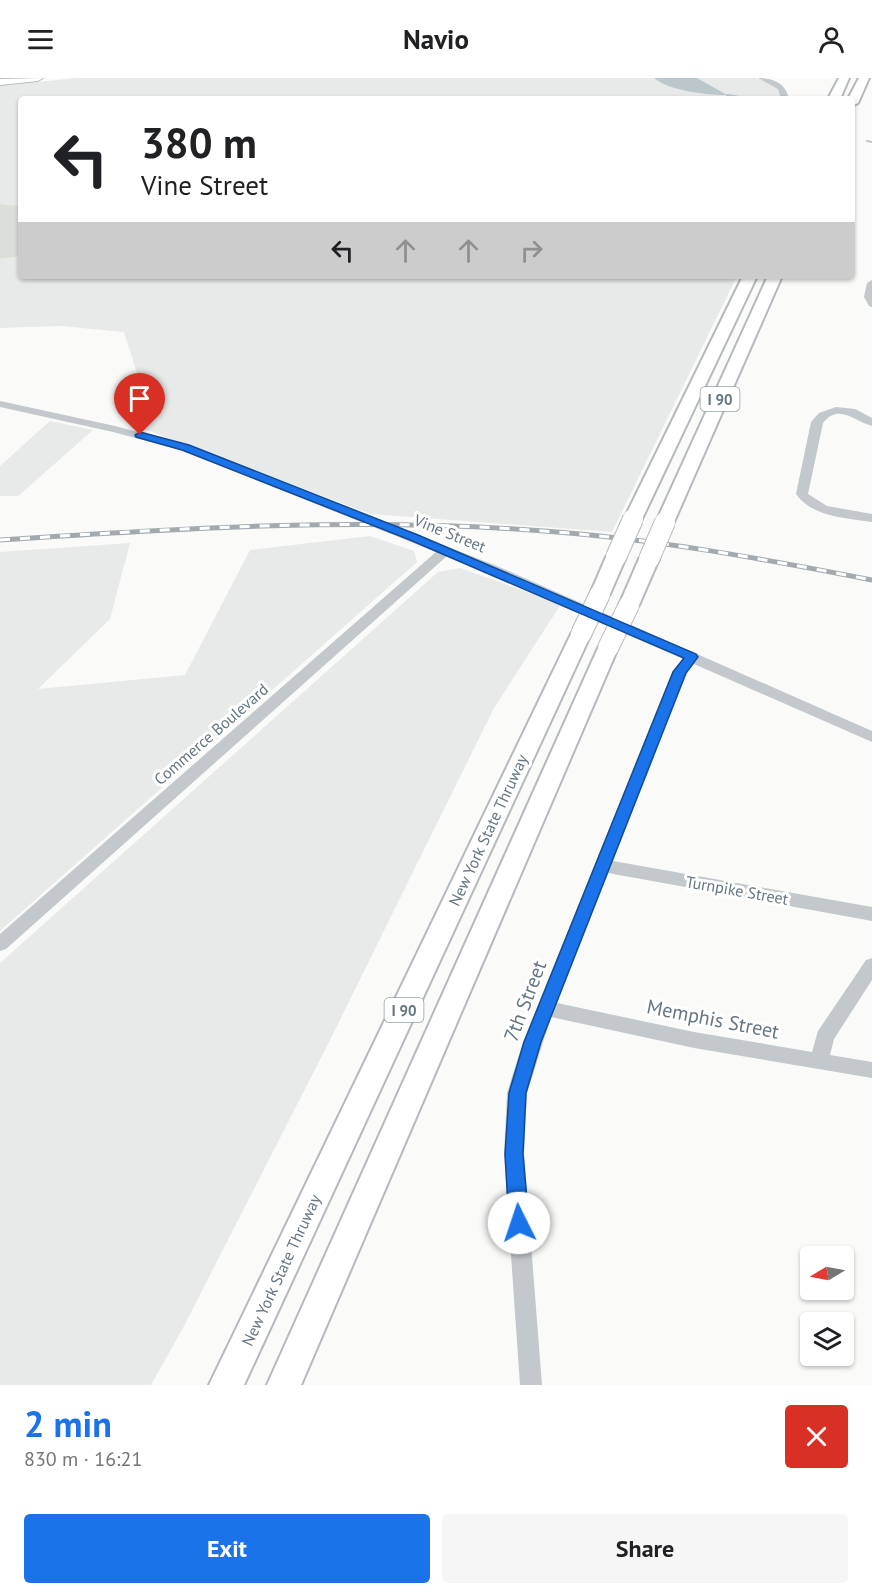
<!DOCTYPE html>
<meta charset="utf-8">
<style>
:root{--surface:#fff;--page:#f6f6f6;--text:#202124;--muted:#757577;--accent:#1a73e8}
body{margin:0;font-family:"PT Sans",sans-serif;background:var(--page);color:var(--text);height:100vh;display:flex;flex-direction:column;font-size:22px;white-space:nowrap}
*{box-sizing:border-box;margin:0}
p{font-size:20px;color:var(--muted)}
.icon{flex:none;width:33px;height:33px;fill:none;stroke:currentColor;stroke-width:2;stroke-linecap:round;stroke-linejoin:round}
.map{position:relative;height:1307px;overflow:hidden}
.details{display:flex;flex-direction:column;background:var(--surface);flex:1}
.details>*{flex:none}
.guide{position:absolute;left:18px;top:18px;width:837px;height:183px;border-radius:6px;box-shadow:0 2px 4px #0004;background:#fff;color:var(--text);overflow:hidden}
.needle{width:39px;rotate:260deg}
.controls{position:absolute;left:800px;top:1168px;display:grid;gap:12px}
.controls a{display:grid;place-items:center;width:54px;height:54px;border-radius:6px;background:var(--surface);box-shadow:0 2px 4px #0004;font-size:30px}
.pin{position:absolute;display:grid;place-items:center;width:51px;height:51px;color:#fff;margin:-62px -26px;border-radius:50% 50% 50% 0;rotate:-45deg;box-shadow:0 0 6px #0007}
.pin .icon{rotate:45deg}
.me{position:absolute;width:66px;margin:-33px;rotate:356deg;stroke-linejoin:round;filter:drop-shadow(0 0 4px #0008)}
.turn{display:flex;align-items:center;gap:21px;height:126px;padding:0 24px;font-size:27px}
.turn .icon{width:78px;height:78px;stroke-width:2.5}
.turn b{display:block;font-size:42px;line-height:51px}
.lanes{display:flex;align-items:center;height:57px;padding:0 24px;background:#0003;justify-content:center;gap:30px;direction:ltr}
.lanes .off{opacity:.35}
.round{display:grid;place-items:center;flex:none;width:63px;height:63px;border-radius:6px;background:var(--page)}
.summary{display:flex;align-items:center;justify-content:space-between;height:102px;padding:0 24px}
h1{font-size:36px;font-weight:600;line-height:45px;color:var(--accent)}
.action{display:flex;gap:12px;margin-top:auto;padding:12px 24px}
.action a{flex:1;height:69px;border-radius:6px;background:var(--accent);color:#fff;font-size:24px;font-weight:600;line-height:69px;text-align:center}
.action a+a{background:var(--page);color:var(--text)}
header{display:flex;justify-content:space-between;align-items:center;height:78px;padding:0 24px;background:var(--surface);font-size:27px;font-weight:600}
.map>svg:first-child{display:block}
</style>
<header><svg class="icon" aria-label="menu" viewBox="0 0 24 24"><path d="M4 6h16M4 12h16M4 18h16"/></svg>Navio<svg class="icon" aria-label="person" viewBox="0 0 24 24"><circle cx="12" cy="8" r="4"/><path d="M4 21q1-7 8-7t8 7"/></svg></header>
<div class="map">
<svg width="872" height="1307" viewBox="0 0 872 1307">
<rect width="100%" height="100%" fill="#fafaf8"/>
<g fill="#e8e9e9">
<path d="M76,0H756L773,7L779,12L781,19L780,21H21V128L0,126V8Z"/>
<path d="M21,178V198H737L612,454L371,436L139,349L146,323L124,254L61,248L0,250V181Z"/>
<path d="M50,343L93,352L18,418H0V388Z"/>
<path d="M370,458L414,473L417,484L0,853V474L130,465L110,541L38,611L185,597L250,472Z"/>
<path d="M460,490L561,526L494,630L330,962L184,1248L151,1307H0V885L438,494Z"/>
</g>
<path fill="#dadfd7" d="M0,126L21,128V178L0,181Z"/>
<path fill="#bbc7cb" d="M654,0H697L727,17C706,17 670,13 654,0Z"/>
<g fill="none" stroke-linecap="round" stroke-linejoin="round">
<g stroke="#bbc7cb" stroke-width="2">
<path d="M727,17L752,21"/>
<path d="M867,63L872,64"/>
</g>
<defs>
<path id="major" d="M43,0L38,3L0,7V1Z"/>
<g id="highway">
<path d="M839,0H849L840,21H828Z"/>
<path d="M859,0H869L858,25L852,28V21H848Z"/>
<path d="M743,198H757L642,441L640,445H626L624,441Z"/>
<path d="M768,198H782L674,444L672,448H658L656,444Z"/>
<path d="M616,473L623,475L626,479L610,516L607,520H593L590,516L606,479L609,475Z"/>
<path d="M649,475L656,477L659,481L639,527L636,531L629,533L622,531L619,527L639,481L642,477Z"/>
<path d="M581,549L588,551L591,556L244,1307H209L571,556L574,551Z"/>
<path d="M608,563L615,565L618,570L301,1307H267L598,570L601,565Z"/>
</g>
</defs>
<use href="#major" stroke="#b5babe" stroke-width="2"/>
<use href="#highway" stroke="#b4b9bd" stroke-width="4"/>
<g fill="#c3c8cc" fill-rule="evenodd">
<path d="M758,0C773,0 786,5 789,21H781L778,11Z"/>
<path d="M872,202V229L869,228L864,219L867,205Z"/>
<path d="M0,323L115,348L189,368L497,488L872,653V664L694,586L687,595L613,783L872,829V843L608,795L557,925L694,954L812,974L818,953L866,882L872,880V902L834,961L830,977L872,984V1000L694,970L551,939L527,1015L524,1076L542,1307H520L504,1076L507,1015L523,964L673,594L683,581L447,478L6,871L0,873V856L436,474L181,372L113,354L0,329Z"/>
<path d="M836,329L855,331L872,340V348C854,343 839,325 823,345L808,416L827,428L872,436V444C846,440 812,439 796,416L811,344L819,335Z"/>
</g>
<use href="#major" fill="#fff" fill-rule="evenodd"/>
<use href="#highway" fill="#fff" fill-rule="evenodd"/>
<defs>
<path id="rail" d="M0,462C182,450 362,439 544,453C655,461 764,481 872,502"/>
</defs>
<use href="#rail" stroke="#a2aab0" stroke-width="5"/>
<use href="#rail" stroke="#fff" stroke-width="3" stroke-dasharray="10" stroke-linecap="butt"/>
<defs>
<g id="highway-bridge">
<path d="M616,479L633,441"/>
<path d="M649,481L665,444"/>
<path d="M581,556L600,516"/>
<path d="M608,570L629,527"/>
</g>
</defs>
<use href="#highway-bridge" stroke="#b4b9bd" stroke-width="22" stroke-linecap="butt"/>
<use href="#highway-bridge" stroke="#fff" stroke-width="20"/>
</g>
<path fill="#1a73e8" stroke="#114b97" stroke-width="1.5" d="M140,354L189,367L418,457L696,576L698,579L686,595L541,964L526,1015L523,1076L529,1145L526,1152L519,1154L512,1152L509,1145L505,1076L509,1015L524,964L673,594L684,580L410,462L182,372L136,359L135,357Z"/>
<g text-anchor="middle" dominant-baseline="central" stroke-width="6" stroke-linejoin="round" paint-order="stroke">
<g fill="#fff" stroke="#939fa8" stroke-width="1.5">
<rect x="700.5" y="309" width="39" height="24" rx="4.5"/>
<rect x="384.5" y="920" width="39" height="24" rx="4.5"/>
</g>
<g font-size="15" font-weight="bold" fill="#657683">
<text x="720" y="321">I 90</text>
<text x="404" y="932">I 90</text>
</g>
<g font-size="16" fill="#657683" stroke="#fff">
<text transform="translate(450 455) rotate(22)">Vine Street</text>
<text transform="translate(211 656) rotate(-41)">Commerce Boulevard</text>
<text transform="translate(488 752) rotate(-65)">New York State Thruway</text>
<text transform="translate(737 812) rotate(10)">Turnpike Street</text>
<text transform="translate(281 1192) rotate(-65)">New York State Thruway</text>
</g>
<g font-size="20" fill="#657683" stroke="#fff">
<text transform="translate(525 923) rotate(-69)">7th Street</text>
<text transform="translate(713 941) rotate(11)">Memphis Street</text>
</g>
</g>
</svg>
<div class="controls">
<a><svg class="needle" viewBox="-14 -14 28 28"><path d="M0-13l5 13h-10z" fill="#e53935"/><path d="M0 13l5-13h-10z" fill="#757577"/></svg></a>
<a><svg class="icon" aria-label="layers" viewBox="0 0 24 24"><path d="M12 4l9 5-9 5-9-5zM3 14l9 5 9-5"/></svg></a>
</div>
<div class="pin" style="left:140px;top:357px;background:#d93025"><svg class="icon" aria-label="arrive" viewBox="0 0 24 24"><path d="M6 21V4h12l-3 4 3 4H6"/></svg></div>
<svg class="me" style="left:519px;top:1145px" viewBox="-20 -20 40 40"><circle r="19" fill="#fff"/><path d="M0-13L10 11 0 6-10 11z" fill="#1a73e8"/></svg>
<div class="guide">
<div class="turn"><svg class="icon" aria-label="left" viewBox="0 0 24 24"><path d="M17 20v-9H6M10 6l-5 5 5 5"/></svg><div><b>380 m</b>Vine Street</div></div>
<div class="lanes"><svg class="icon" aria-label="left" viewBox="0 0 24 24"><path d="M17 20v-9H6M10 6l-5 5 5 5"/></svg><svg class="icon off" aria-label="ahead" viewBox="0 0 24 24"><path d="M12 20V5M6 11l6-6 6 6"/></svg><svg class="icon off" aria-label="ahead" viewBox="0 0 24 24"><path d="M12 20V5M6 11l6-6 6 6"/></svg><svg class="icon off" aria-label="right" viewBox="0 0 24 24"><path d="M7 20v-9h11M14 6l5 5-5 5"/></svg></div>
</div>
</div>
<section class="details">
<div class="summary"><div><h1>2 min</h1><p>830 m · 16:21</p></div><a class="round" style="background:#d93025;color:#fff"><svg class="icon" aria-label="close" viewBox="0 0 24 24"><path d="M6 6l12 12M18 6L6 18"/></svg></a></div>
<div class="action"><a>Exit</a><a>Share</a></div>
</section>
